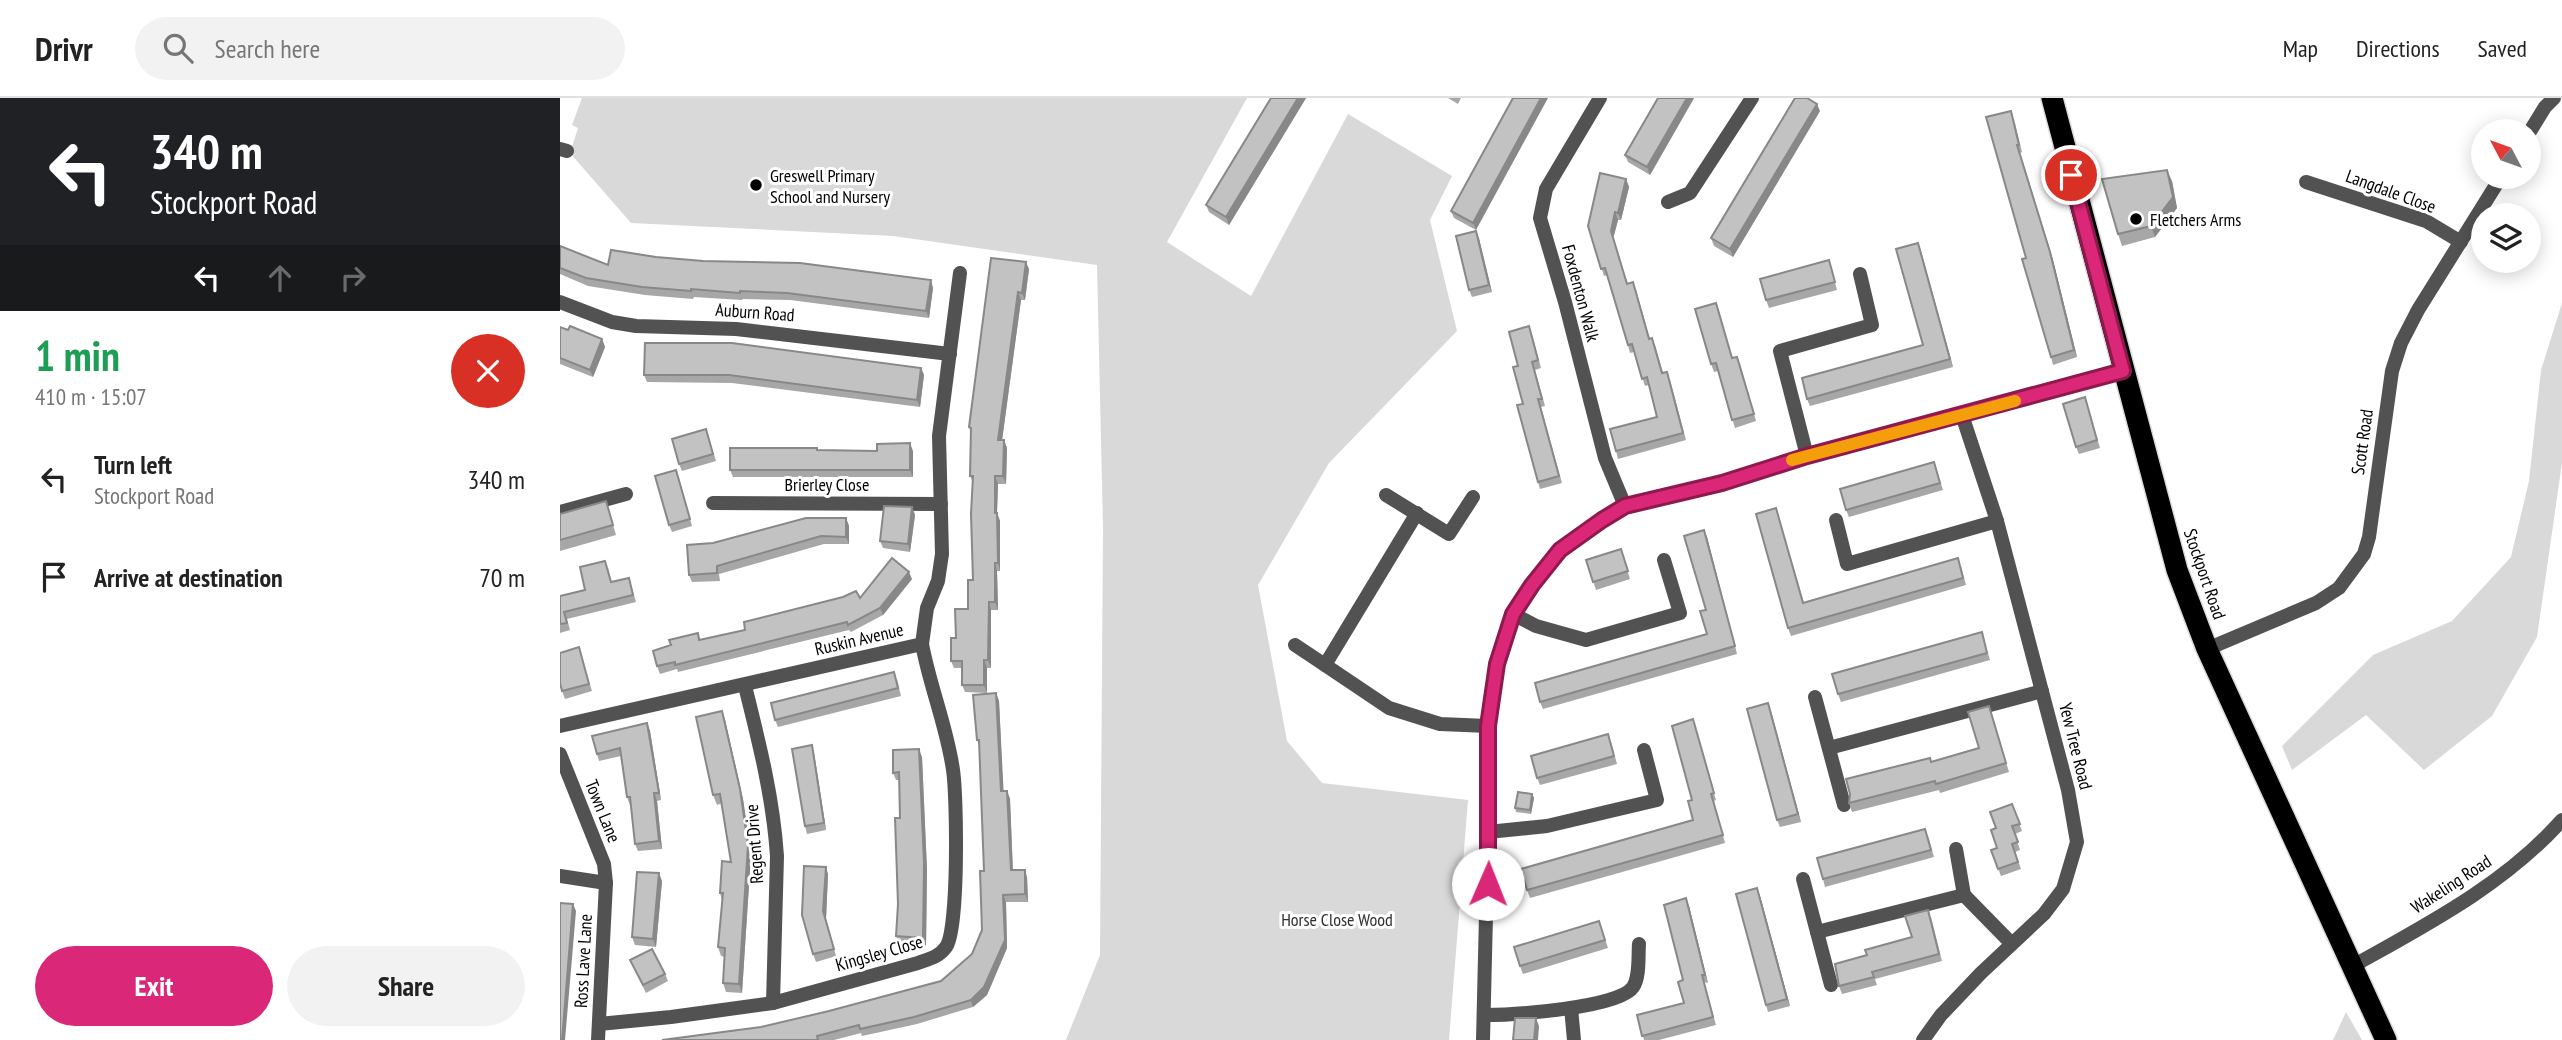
<!DOCTYPE html>
<meta charset="utf-8">
<style>
:root{--surface:#fff;--page:#f2f2f2;--text:#222;--muted:#767676;--line:#e0e0e0;--accent:#db2777}
body{margin:0;font-family:"PT Sans Narrow",sans-serif;background:var(--page);color:var(--text);height:100vh;display:flex;flex-direction:column;font-size:26px;white-space:nowrap}
*{box-sizing:border-box;margin:0}
p{font-size:23px;color:var(--muted)}
.icon{flex:none;width:38px;height:38px;fill:none;stroke:currentColor;stroke-width:2;stroke-linecap:round;stroke-linejoin:round}
.map{position:relative;flex:1;overflow:hidden}
.drawer{display:flex;flex-direction:column;background:var(--surface);width:560px}
.drawer>*{flex:none}
.top-card{background:#202124;color:#fff;overflow:hidden}
.needle{width:46px;rotate:311deg}
.controls{position:absolute;left:1911px;top:21px;display:grid;gap:14px}
.controls a{display:grid;place-items:center;width:70px;height:70px;border-radius:50%;background:var(--surface);box-shadow:0 4px 18px #0003;font-size:35px}
.pin{position:absolute;display:grid;place-items:center;width:60px;height:60px;color:#fff;margin:-30px;border:4px solid #fff;border-radius:50%;box-shadow:0 2px 7px #0007}
.me{position:absolute;width:77px;margin:-38px;rotate:1deg;stroke-linejoin:round;filter:drop-shadow(0 0 5px #0008)}
.turn{display:flex;align-items:center;gap:24px;height:147px;padding:0 35px;font-size:32px}
.turn .icon{width:91px;height:91px;stroke-width:2.5}
.turn b{display:block;font-size:49px;line-height:60px}
.lanes{display:flex;align-items:center;height:66px;padding:0 35px;background:#0003;justify-content:center;gap:35px;direction:ltr}
.lanes .off{opacity:.35}
.round{display:grid;place-items:center;flex:none;width:74px;height:74px;border-radius:37px;background:var(--page)}
.summary{display:flex;align-items:center;justify-content:space-between;height:119px;padding:0 35px}
h1{font-size:42px;font-weight:700;line-height:52px;color:#1e9e55}
.button{display:flex;gap:14px;margin-top:auto;padding:14px 35px}
.button a{flex:1;height:80px;border-radius:42px;background:var(--accent);color:#fff;font-size:28px;font-weight:700;line-height:80px;text-align:center}
.button a+a{background:var(--page);color:var(--text)}
ul{padding:0;list-style:none}
li{display:flex;align-items:center;gap:21px;height:98px;padding:0 35px}
li div{flex:1}
li b{display:block;font-size:26px}
li em{font-style:normal}
header{display:flex;align-items:center;gap:42px;box-sizing:border-box;height:98px;padding:0 35px;background:var(--surface);border-bottom:2px solid var(--line)}
header strong{font-size:33px}
nav{display:flex;gap:38px;margin-inline-start:auto;font-size:24px}
.search{width:490px;height:63px;background:var(--page);display:flex;align-items:center;gap:18px;box-sizing:border-box;padding:0 24px;border-radius:38px;color:var(--muted);font-size:26px}
main{display:flex;flex:1;min-height:0}
.map>svg:first-child{display:block}
</style>
<header>
<strong>Drivr</strong>
<div class="search"><svg class="icon" aria-label="search" viewBox="0 0 24 24"><circle cx="10" cy="10" r="6"/><path d="M15 15l6 6"/></svg>Search here</div>
<nav><a>Map</a><a>Directions</a><a>Saved</a></nav>
</header>
<main>
<section class="drawer">
<div class="top-card">
<div class="turn"><svg class="icon" aria-label="left" viewBox="0 0 24 24"><path d="M17 20v-9H6M10 6l-5 5 5 5"/></svg><div><b>340 m</b>Stockport Road</div></div>
<div class="lanes"><svg class="icon" aria-label="left" viewBox="0 0 24 24"><path d="M17 20v-9H6M10 6l-5 5 5 5"/></svg><svg class="icon off" aria-label="ahead" viewBox="0 0 24 24"><path d="M12 20V5M6 11l6-6 6 6"/></svg><svg class="icon off" aria-label="right" viewBox="0 0 24 24"><path d="M7 20v-9h11M14 6l5 5-5 5"/></svg></div>
</div>
<div class="summary"><div><h1>1 min</h1><p>410 m · 15:07</p></div><a class="round" style="background:#d93025;color:#fff"><svg class="icon" aria-label="close" viewBox="0 0 24 24"><path d="M6 6l12 12M18 6L6 18"/></svg></a></div>
<ul>
<li><svg class="icon" aria-label="left" viewBox="0 0 24 24"><path d="M17 20v-9H6M10 6l-5 5 5 5"/></svg><div><b>Turn left</b><p>Stockport Road</p></div><em>340 m</em></li>
<li><svg class="icon" aria-label="arrive" viewBox="0 0 24 24"><path d="M6 21V4h12l-3 4 3 4H6"/></svg><div><b>Arrive at destination</b></div><em>70 m</em></li>
</ul>
<div class="button"><a>Exit</a><a>Share</a></div>
</section>
<div class="map">
<svg width="2002" height="942" viewBox="0 0 2002 942">
<rect width="100%" height="100%" fill="#fff"/>
<g fill="#d9d9d9">
<path d="M22,0H687L607,144L691,198L788,16L892,78L870,122L897,233L769,365L698,487L727,643L762,685L908,702L889,942H506L540,857L543,429L537,167L333,138L71,125L10,55L18,30L12,27Z"/>
<path d="M2002,205V365L1977,539L1932,618L1864,672L1806,617L1732,672L1722,648L1813,557L1892,523L1951,459L1969,383L1981,272Z"/>
<path d="M1786,914L1802,942H1773Z"/>
</g>
<g fill="none" stroke-linecap="round" stroke-linejoin="round">
<defs>
<path id="highway" d="M1492,0L1617,472L1647,551L1826,942"/>
</defs>
<use href="#highway" stroke="#dbdbdb" stroke-width="24"/>
<g stroke="#525252" stroke-width="14">
<path d="M1040,0L986,91L980,120L1005,204L1045,360L1065,408"/>
<path d="M1969,35L1985,9L1994,0"/>
<path d="M0,51L7,53"/>
<path d="M1746,84L1866,123L1901,144"/>
<path d="M1108,104L1130,95L1192,0"/>
<path d="M0,204L52,224L76,228L176,231L390,256"/>
<path d="M1247,358L1220,253L1312,227L1300,176"/>
<path d="M826,397L889,436L913,399"/>
<path d="M153,405L381,406"/>
<path d="M0,414L66,396"/>
<path d="M857,415L765,567L829,610L880,626L928,628"/>
<path d="M1276,422L1287,466L1437,423"/>
<path d="M953,516L976,528L1026,542L1120,515L1104,462"/>
<path d="M735,547L765,567"/>
<path d="M1647,551L1756,505L1779,490L1804,456L1809,439L1832,273L1841,245L1858,212L1941,79"/>
<path d="M185,588C199,644 213,699 217,758L213,905"/>
<path d="M1255,599L1284,707"/>
<path d="M0,628L362,546L367,510L378,483L382,456L379,338L400,175"/>
<path d="M1269,650L1482,593"/>
<path d="M0,656L44,766L46,785L38,942"/>
<path d="M928,734L987,728L1097,702L1084,652"/>
<path d="M1396,751L1404,797"/>
<path d="M0,778L46,785"/>
<path d="M1243,781L1271,887"/>
<path d="M1257,834L1404,797L1451,845"/>
<path d="M1791,869C1866,827 1944,787 2002,722"/>
<path d="M1011,910L1014,942"/>
<path d="M925,917C951,917 1060,910 1073,889C1080,879 1078,859 1079,846"/>
<path d="M39,926L111,919L213,905L358,865C369,861 379,859 386,849C399,832 397,698 393,672C387,629 370,589 362,546"/>
<path d="M923,942L928,734V628L937,566L953,516L972,487L1000,452L1042,422L1065,408L1162,385L1247,358L1563,273"/>
<path d="M1363,942L1381,917L1421,875L1484,816L1503,791L1517,744L1508,692L1437,423L1402,317"/>
</g>
<use href="#highway" stroke="#000" stroke-width="21"/>
</g>
<g fill="#a7a7a7">
<path d="M711,0H746L669,127L649,114L646,107Z"/>
<path d="M888,0H901L898,6Z"/>
<path d="M953,0L916,132L894,120L891,113Z"/>
<path d="M1098,0H1134L1090,77L1068,64L1065,57Z"/>
<path d="M1260,13L1173,159L1154,148L1151,140Z"/>
<path d="M1454,21L1462,54L1460,55L1493,162L1517,259L1493,267L1466,160Z"/>
<path d="M1066,81L1069,89L1061,122H1058L1053,141L1068,186L1076,192L1090,241L1095,247L1103,275L1110,282L1126,342L1058,361L1056,353L1097,319L1089,287L1085,288L1074,254L1070,255L1068,247L1047,177L1044,178L1028,128Z"/>
<path d="M1612,83L1617,110L1595,139L1562,148L1558,136Z"/>
<path d="M916,133L932,194L912,199L909,192Z"/>
<path d="M1358,145L1393,269L1250,308L1247,301L1363,247Z"/>
<path d="M0,148L48,167L96,159L373,190L369,220L230,202L183,201L182,202L134,199L133,201L85,197L28,188L0,176Z"/>
<path d="M431,160L469,171L465,202H461L442,342H444L447,350L446,386H438L437,415L440,423V473H437L438,512H431V570H427V595L405,594L402,587V570H394L391,563L396,540L408,511L413,482V385L410,378L411,336L409,329Z"/>
<path d="M1269,162L1277,192L1209,210L1206,202Z"/>
<path d="M1159,213L1172,260L1177,259L1180,266L1196,323L1175,330L1158,273L1154,274L1151,266Z"/>
<path d="M0,229L42,241L45,249L33,279L0,266Z"/>
<path d="M972,236L981,270L975,272L985,308L981,309L1002,385L980,391L978,384L963,306L958,268Z"/>
<path d="M361,270L364,277L360,309L172,285L87,284L84,277Z"/>
<path d="M1527,307L1540,350L1519,356L1516,349Z"/>
<path d="M146,331L156,363L122,373L119,366Z"/>
<path d="M258,352L353,353V379H173L170,372Z"/>
<path d="M1374,364L1383,392L1289,419L1286,412Z"/>
<path d="M119,380L132,428L112,434L109,427Z"/>
<path d="M46,403L56,437L0,453V416Z"/>
<path d="M352,409L355,417L350,454L323,450L320,443Z"/>
<path d="M1216,410L1244,505L1401,468L1406,487L1231,538L1228,530Z"/>
<path d="M286,420L289,428V446H264L159,476L160,483L132,484L129,477L153,445Z"/>
<path d="M1147,439L1177,556L983,611L980,604L1147,536L1146,512Z"/>
<path d="M1061,451L1070,481L1036,492L1026,462Z"/>
<path d="M48,470L51,484L71,487L76,504L7,521L10,532L0,535V498L25,492Z"/>
<path d="M352,481L323,517L291,534L289,532L118,574L117,571L100,576L97,568L111,547L138,535L140,542L185,532L300,500Z"/>
<path d="M1424,542L1430,562L1281,604L1278,596Z"/>
<path d="M21,557L32,593L5,601L2,593Z"/>
<path d="M337,581L341,598L218,629L215,622Z"/>
<path d="M436,595L439,603L443,693H447L450,701L453,772L467,779L468,804H446L447,850L427,897L413,909L357,926L302,938L301,935L274,942H102L201,929L269,913L381,883L412,856L422,832L424,773L420,650L417,642Z"/>
<path d="M1208,605L1241,724L1220,729L1217,722Z"/>
<path d="M1429,608L1449,674L1380,695L1379,692L1292,714L1289,705L1371,664L1419,650Z"/>
<path d="M162,613L165,622L183,701L191,756L182,895L166,894L163,885L165,859L161,858L158,849L162,802L160,795L171,764L162,705L157,707L153,697Z"/>
<path d="M1133,621L1156,702L1154,703L1165,745L970,800L967,792L1133,722L1132,702Z"/>
<path d="M87,625L90,633L101,702L97,703L102,751L78,753L75,746L71,706L70,707L67,699L61,658L39,663L37,656Z"/>
<path d="M1051,644L1057,666L980,687L977,680Z"/>
<path d="M254,655L266,732L247,736L245,728Z"/>
<path d="M362,659L367,772L366,848L339,846L336,838L338,806L340,720L339,682H336L333,675Z"/>
<path d="M972,696L974,700L971,716L956,714L955,710Z"/>
<path d="M1452,706L1462,733L1455,736L1460,752L1455,754L1461,771L1441,778L1431,752L1437,750L1436,730Z"/>
<path d="M1368,738L1374,759L1265,789L1263,781Z"/>
<path d="M268,776L266,821L276,858L256,864L253,856Z"/>
<path d="M102,783L96,849L75,847L72,839Z"/>
<path d="M1200,798L1230,908L1208,914L1206,907Z"/>
<path d="M1129,808L1148,885L1144,884L1156,927L1099,942H1084L1077,917L1124,905L1123,882Z"/>
<path d="M1371,819L1382,863L1315,881L1317,887L1282,896L1279,888L1307,857L1352,839Z"/>
<path d="M1039,823L1048,850L963,876L960,868Z"/>
<path d="M70,862L105,876L108,883L86,895Z"/>
</g>
<g fill="#888">
<path d="M738,0H746L669,127L666,119Z"/>
<path d="M981,0H988L916,132L913,125Z"/>
<path d="M1127,0H1134L1090,77L1087,69Z"/>
<path d="M1257,6L1260,13L1173,159L1170,151Z"/>
<path d="M1460,55L1493,162L1517,259L1514,252Z"/>
<path d="M1607,72L1612,83L1617,110L1595,139L1591,128Z"/>
<path d="M1066,81L1069,89L1061,122L1058,115Z"/>
<path d="M1055,114L1058,122L1053,141L1051,133Z"/>
<path d="M916,133L919,140L932,194L929,187Z"/>
<path d="M1358,145L1361,153L1393,269L1390,261Z"/>
<path d="M466,164L469,171L465,202L462,195Z"/>
<path d="M371,182L373,190L369,220L366,213Z"/>
<path d="M458,194L461,202L441,350L438,342Z"/>
<path d="M42,241L45,249L33,279L30,272Z"/>
<path d="M361,270L364,277L360,309L357,302Z"/>
<path d="M444,342L447,350L446,386L443,378Z"/>
<path d="M350,345L353,353V379L350,372Z"/>
<path d="M435,378L438,386L437,415L440,423V473L438,465L435,415Z"/>
<path d="M352,409L355,417L350,454L348,446Z"/>
<path d="M286,420L289,428V446L286,439Z"/>
<path d="M1144,432L1147,439L1177,556L1175,548Z"/>
<path d="M435,465L437,473L438,512L435,504Z"/>
<path d="M349,474L352,481L323,517L320,510Z"/>
<path d="M429,504L431,512V570L428,562Z"/>
<path d="M424,562L427,570V595L424,587Z"/>
<path d="M436,595L439,603L444,701L441,693Z"/>
<path d="M1208,605L1211,613L1241,724L1238,716Z"/>
<path d="M162,613L165,622L183,701L191,756L182,895L179,886Z"/>
<path d="M87,625L90,633L101,702L99,695Z"/>
<path d="M252,647L254,655L266,732L264,725Z"/>
<path d="M359,651L362,659L367,772L366,848L363,840Z"/>
<path d="M447,693L450,701L453,780L451,772Z"/>
<path d="M94,695L97,703L102,751L99,743Z"/>
<path d="M972,696L974,700L971,716L970,712Z"/>
<path d="M266,769L268,776L266,821L276,858L263,813Z"/>
<path d="M465,772L467,779L468,804L465,796Z"/>
<path d="M99,775L102,783L96,849L93,841Z"/>
<path d="M1197,790L1200,798L1230,908L1227,901Z"/>
<path d="M443,797L446,804L447,850L427,897L413,909L411,902Z"/>
<path d="M1126,800L1129,808L1148,885L1145,877Z"/>
<path d="M13,806L16,813L5,942H2Z"/>
<path d="M976,920L979,928L978,942H974Z"/>
</g>
<g fill="#c2c2c2" stroke="#888" stroke-width="2">
<path d="M711,0H738L666,119L646,107Z"/>
<path d="M953,0H981L913,125L891,113Z"/>
<path d="M1098,0H1127L1087,69L1065,57Z"/>
<path d="M1235,0H1247L1257,6L1170,151L1151,140Z"/>
<path d="M1451,13L1459,47H1457L1490,154L1514,252L1491,259L1462,161L1466,160L1426,19Z"/>
<path d="M1607,72L1613,99L1591,128L1558,136L1542,81Z"/>
<path d="M1040,75L1066,81L1058,115L1055,114L1051,133L1067,186L1073,184L1089,241L1092,240L1102,275L1107,274L1123,335L1056,353L1050,331L1097,319L1087,279L1082,281L1072,246L1068,247L1045,170L1041,171L1028,128Z"/>
<path d="M916,133L929,187L909,192L896,138Z"/>
<path d="M1358,145L1390,261L1247,301L1242,280L1363,247L1336,151Z"/>
<path d="M0,148L48,167L51,152L96,159L143,163L240,165L371,182L366,213L227,195L180,193V195L131,191V193L82,189L26,180L0,170Z"/>
<path d="M431,160L466,164L462,195L458,194L438,342H444L443,378H435V415H437L438,465H435V504H429L428,562H424V587H402V563H391V540H396L395,511H408V482H413L411,416L413,378H410L411,330L409,329Z"/>
<path d="M1269,162L1275,184L1206,202L1200,181Z"/>
<path d="M1156,205L1172,260L1177,259L1194,316L1172,322L1156,265L1151,266L1135,211Z"/>
<path d="M10,228L42,241L30,272L0,260V229L8,232Z"/>
<path d="M969,228L978,262L972,264L982,301H978L999,378L978,384L957,307L963,306L953,269L958,268L949,234Z"/>
<path d="M85,245H172L361,270L357,302L169,277H84Z"/>
<path d="M1525,299L1537,342L1516,349L1503,306Z"/>
<path d="M146,331L153,356L119,366L112,341Z"/>
<path d="M350,345V372H170V350H257V352L317,353V346Z"/>
<path d="M1374,364L1380,385L1286,412L1280,391Z"/>
<path d="M116,372L130,421L109,427L95,378Z"/>
<path d="M46,403L53,427L0,442V416Z"/>
<path d="M324,408L352,409L348,446L320,443Z"/>
<path d="M1216,410L1243,505L1398,460L1403,480L1228,530L1196,416Z"/>
<path d="M246,420H286V439L261,438L157,468V475L129,477L127,447L153,445Z"/>
<path d="M1144,432L1175,548L980,604L975,585L1147,536L1140,513L1146,512L1124,438Z"/>
<path d="M1061,451L1068,473L1033,484L1026,462Z"/>
<path d="M332,460L349,474L320,510L288,527L287,524L115,567V564L97,568L93,553L111,547L109,542L138,535L139,542L185,532L184,524L283,499L296,493L300,500Z"/>
<path d="M45,463L51,484L69,480L73,497L4,514L7,525L0,526V498L25,492L20,469Z"/>
<path d="M1422,534L1427,555L1278,596L1272,576Z"/>
<path d="M19,549L29,586L2,593L0,585V555Z"/>
<path d="M334,574L338,590L215,622L211,605Z"/>
<path d="M436,595L441,693H447L451,772H465V796L443,797L445,842L424,889L411,902L354,919L300,931L299,927L257,938L258,942H102L201,929L269,913L381,883L412,856L422,832L420,773H424L419,642H417L413,597Z"/>
<path d="M1208,605L1238,716L1217,722L1187,611Z"/>
<path d="M1429,608L1446,665L1376,686L1375,683L1289,705L1290,696L1286,681L1370,660L1371,664L1419,650L1408,614Z"/>
<path d="M162,613L180,691L188,747L179,886L163,885L165,850L158,849L163,795H160L162,763L171,764L160,696L153,697L136,619Z"/>
<path d="M1133,621L1154,695L1151,696L1163,737L967,792L961,771L1133,722L1128,703L1132,702L1112,628Z"/>
<path d="M87,625L99,695H94L99,743L75,746L70,699H67L60,650L37,656L32,638Z"/>
<path d="M1048,636L1054,658L977,680L971,658Z"/>
<path d="M252,647L264,725L245,728L232,651Z"/>
<path d="M359,651L364,764L363,840L336,838L338,806L335,720H340L339,674L333,675V652Z"/>
<path d="M958,694L972,696L970,712L955,710Z"/>
<path d="M1452,706L1460,726L1452,728L1458,744L1452,746L1458,764L1438,771L1431,752L1437,750L1431,732L1436,730L1430,714Z"/>
<path d="M1365,731L1371,752L1263,781L1257,760Z"/>
<path d="M244,768L266,769L263,813L274,851L253,856L242,817Z"/>
<path d="M77,774L99,775L93,841L72,839Z"/>
<path d="M1197,790L1227,901L1206,907L1176,796Z"/>
<path d="M1126,800L1145,877H1142L1153,919L1082,938L1077,917L1124,905L1118,884L1123,882L1104,807Z"/>
<path d="M0,805L13,806L2,942H0Z"/>
<path d="M1368,812L1379,856L1312,874L1314,879L1279,888L1275,866L1307,857L1305,852L1352,839L1345,818Z"/>
<path d="M1039,823L1045,842L960,868L954,849Z"/>
<path d="M92,851L105,876L83,887L70,862Z"/>
<path d="M955,920H976L974,942H953Z"/>
</g>
<g fill="none" stroke-linecap="round" stroke-linejoin="round">
<defs>
<path id="route" d="M928,786V628L937,566L953,516L972,487L1000,452L1042,422L1065,408L1162,385L1247,358L1563,273L1511,77"/>
</defs>
<use href="#route" stroke="#8e194d" stroke-width="18"/>
<use href="#route" stroke="#db2777" stroke-width="12"/>
<path stroke="#f59e0b" stroke-width="12" d="M1232,362L1455,303"/>
</g>
<g fill="#000" stroke="#fff" stroke-width="2.5">
<circle cx="196" cy="87" r="7"/>
<circle cx="1576" cy="121" r="7"/>
</g>
<g text-anchor="middle" dominant-baseline="central" stroke-width="6" stroke-linejoin="round" paint-order="stroke">
<g font-size="18" fill="#000" stroke="#fff" text-anchor="start">
<text x="210" y="77">Greswell Primary<tspan x="210" dy="21">School and Nursery</tspan></text>
<text x="1590" y="121">Fletchers Arms</text>
</g>
<g font-size="18" fill="#000" stroke="#fff">
<text transform="translate(1831 93) rotate(20)">Langdale Close</text>
<text transform="translate(1021 195) rotate(75)">Foxdenton Walk</text>
<text transform="translate(195 214) rotate(4)">Auburn Road</text>
<text transform="translate(1802 344) rotate(-82)">Scott Road</text>
<text x="267" y="386">Brierley Close</text>
<text transform="translate(1645 476) rotate(71)">Stockport Road</text>
<text transform="translate(299 541) rotate(-13)">Ruskin Avenue</text>
<text transform="translate(1516 648) rotate(76)">Yew Tree Road</text>
<text transform="translate(43 713) rotate(68)">Town Lane</text>
<text transform="translate(194 746) rotate(-94)">Regent Drive</text>
<text transform="translate(1891 786) rotate(-33)">Wakeling Road</text>
<text transform="translate(319 855) rotate(-16)">Kingsley Close</text>
<text transform="translate(23 863) rotate(-87)">Ross Lave Lane</text>
</g>
<g font-size="18" fill="#303030" stroke="#fff">
<text x="777" y="821">Horse Close Wood</text>
</g>
</g>
</svg>
<div class="controls">
<a><svg class="needle" viewBox="-14 -14 28 28"><path d="M0-13l5 13h-10z" fill="#e53935"/><path d="M0 13l5-13h-10z" fill="#767676"/></svg></a>
<a><svg class="icon" aria-label="layers" viewBox="0 0 24 24"><path d="M12 4l9 5-9 5-9-5zM3 14l9 5 9-5"/></svg></a>
</div>
<div class="pin" style="left:1511px;top:77px;background:#d93025"><svg class="icon" aria-label="arrive" viewBox="0 0 24 24"><path d="M6 21V4h12l-3 4 3 4H6"/></svg></div>
<svg class="me" style="left:928px;top:786px" viewBox="-20 -20 40 40"><circle r="19" fill="#fff"/><path d="M0-13L10 11 0 6-10 11z" fill="#db2777"/></svg>
</div>
</main>
